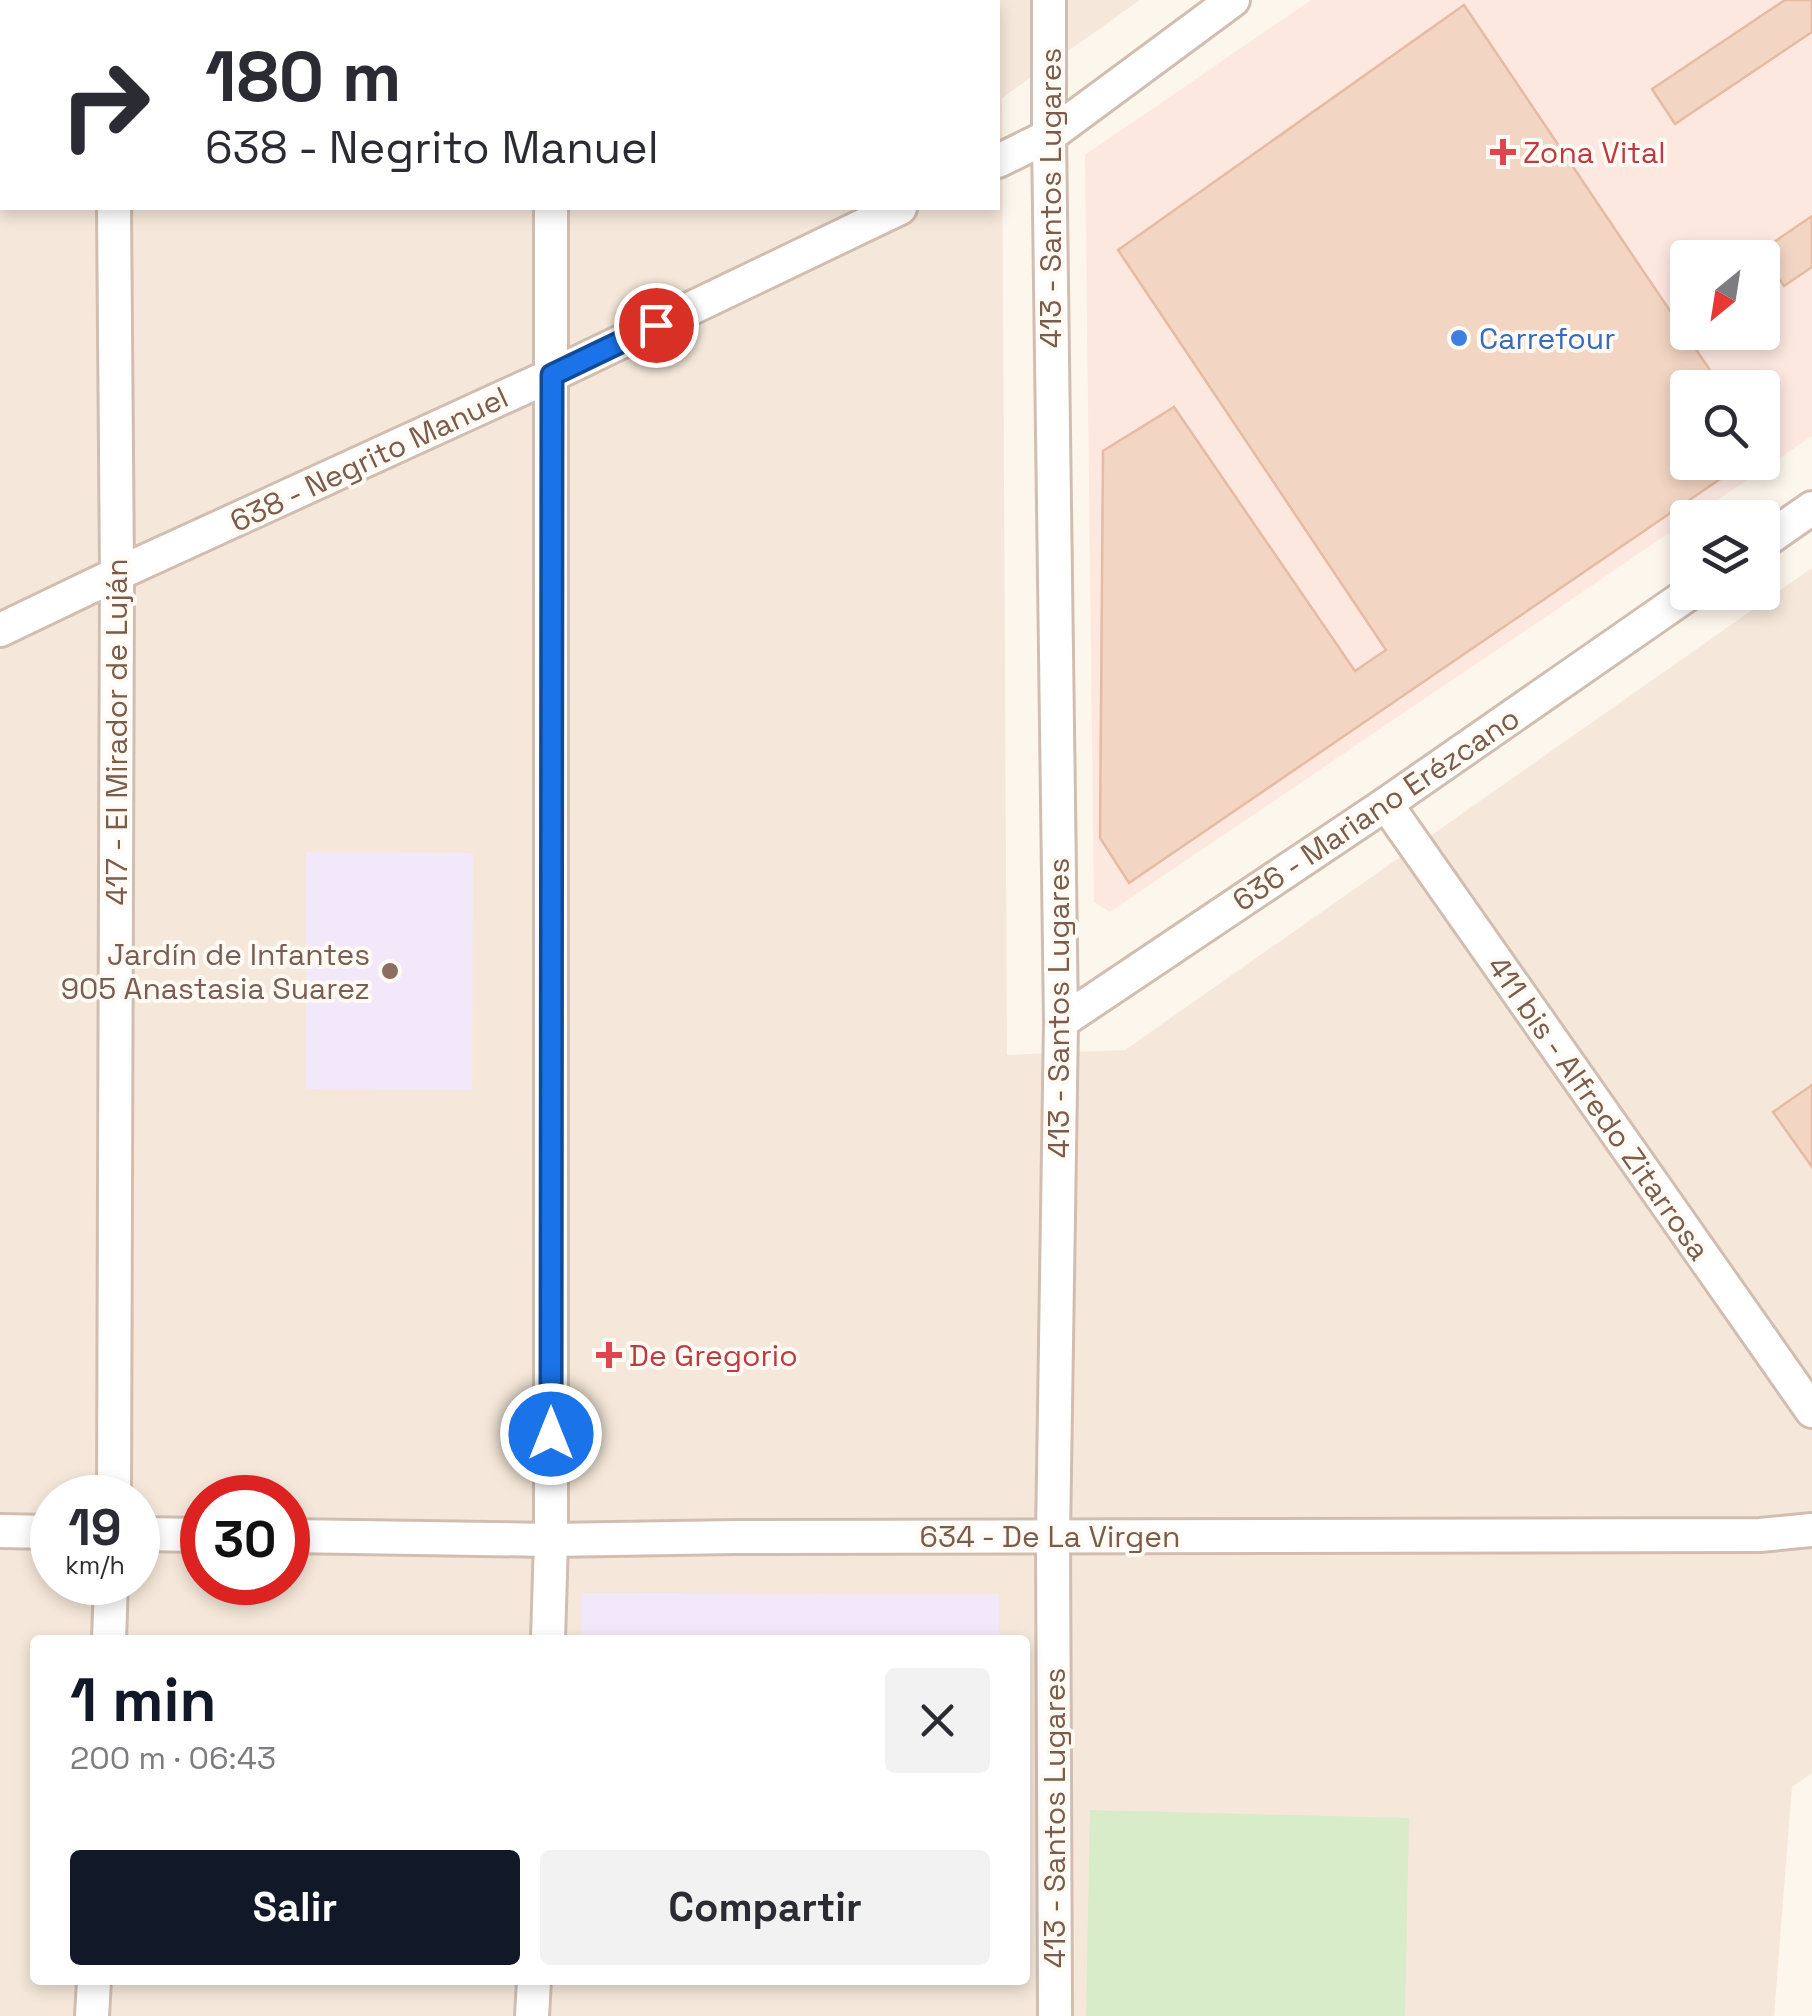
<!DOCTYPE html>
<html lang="es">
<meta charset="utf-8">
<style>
:root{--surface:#fff;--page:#f2f2f3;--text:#2b2b33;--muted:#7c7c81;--accent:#111827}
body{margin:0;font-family:"Space Grotesk",sans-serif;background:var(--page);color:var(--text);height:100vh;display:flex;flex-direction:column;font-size:38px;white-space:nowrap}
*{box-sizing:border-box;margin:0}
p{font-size:32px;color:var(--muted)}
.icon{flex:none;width:55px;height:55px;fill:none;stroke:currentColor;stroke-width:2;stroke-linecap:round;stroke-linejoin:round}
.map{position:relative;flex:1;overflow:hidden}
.sheet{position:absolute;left:30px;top:1635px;width:1000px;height:350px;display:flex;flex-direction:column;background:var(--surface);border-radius:10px;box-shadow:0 5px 15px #0003}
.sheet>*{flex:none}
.top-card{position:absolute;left:0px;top:0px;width:1000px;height:210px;box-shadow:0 5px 15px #0003;background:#fff;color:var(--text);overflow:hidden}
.needle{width:65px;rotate:210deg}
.controls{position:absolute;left:1670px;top:240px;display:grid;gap:20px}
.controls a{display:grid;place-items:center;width:110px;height:110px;border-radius:10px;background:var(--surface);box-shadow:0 5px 15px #0003;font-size:50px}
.speed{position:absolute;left:30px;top:1475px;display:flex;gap:20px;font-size:50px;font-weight:700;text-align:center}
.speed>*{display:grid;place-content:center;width:130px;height:130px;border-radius:50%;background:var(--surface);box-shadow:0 5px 15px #0003;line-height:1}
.speed small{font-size:25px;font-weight:400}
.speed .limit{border:15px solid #d22;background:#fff;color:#111}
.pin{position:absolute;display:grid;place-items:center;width:85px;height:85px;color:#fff;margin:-42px;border:5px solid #fff;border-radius:50%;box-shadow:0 2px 10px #0007}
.me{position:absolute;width:110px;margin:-55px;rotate:0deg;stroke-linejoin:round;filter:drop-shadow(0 0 8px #0008)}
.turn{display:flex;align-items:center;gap:35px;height:210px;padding:0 40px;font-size:45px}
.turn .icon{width:130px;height:130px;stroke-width:2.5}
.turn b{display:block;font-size:70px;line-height:85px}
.round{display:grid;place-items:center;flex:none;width:105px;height:105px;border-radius:10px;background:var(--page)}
.overview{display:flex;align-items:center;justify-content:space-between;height:170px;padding:0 40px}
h1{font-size:60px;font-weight:700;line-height:75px;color:var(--accent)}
.action{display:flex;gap:20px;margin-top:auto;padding:20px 40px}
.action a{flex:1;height:115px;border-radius:10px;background:var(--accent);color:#fff;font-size:40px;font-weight:700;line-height:115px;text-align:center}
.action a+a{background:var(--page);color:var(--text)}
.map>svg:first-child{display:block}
</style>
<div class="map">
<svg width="1812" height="2016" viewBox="0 0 1812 2016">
<rect width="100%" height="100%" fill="#fdf6ec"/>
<path fill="#f5e8da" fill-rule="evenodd" d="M0,0H1140L1002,98L1007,1055L1125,1050L1812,568V1773L1792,1787L1774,2016H0ZM2,2H998V208H2ZM52,1498H138V1582H52ZM202,1498H288V1582H202ZM35,1640H1025V1980H35Z"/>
<path fill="#fde8e0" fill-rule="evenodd" d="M1311,0H1812V436L1692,517L1688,518L1687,521L1110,912L1094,902L1085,155ZM1688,258H1762V332H1688ZM1688,388H1762V462H1688Z"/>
<g fill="#f3e8fa">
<path d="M306,852L473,853L472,1090L306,1089Z"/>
<path d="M581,1593L999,1594V1640H581Z"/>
</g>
<path fill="#d8ecc9" d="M1090,1810L1409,1818L1405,2016H1086Z"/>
<g fill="#f3d5c3" stroke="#e6bba3" stroke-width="2.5">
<path d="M1785,0H1812V32L1675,124L1652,89Z"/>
<path d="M1464,5L1722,388H1688V462H1745L1129,883L1100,838L1103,451L1174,407L1355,671L1386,650L1118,250Z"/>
<path d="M1812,216V267L1784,286L1761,251Z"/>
<path d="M1812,1085V1167L1773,1112Z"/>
</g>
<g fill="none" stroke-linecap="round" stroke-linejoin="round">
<defs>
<g id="street">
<path d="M113,0V2"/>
<path d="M549,0V2"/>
<path d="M1049,0V136L1061,1022L1053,1536L1055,2016"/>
<path d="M998,161L1049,136L1233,0"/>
<path d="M1762,543L1812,508"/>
<path d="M0,630L117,574L552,375L900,208"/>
<path d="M1386,804L1812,1411"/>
<path d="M1061,1022L1386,804L1691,592"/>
<path d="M114,1498L117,574L114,208"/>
<path d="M0,1531L52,1532"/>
<path d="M138,1534L202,1535"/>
<path d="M288,1536L551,1540L736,1537L1760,1535L1812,1530"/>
<path d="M109,1640L111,1582"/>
<path d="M548,1640L551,1540V208"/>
<path d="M92,2016L94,1980"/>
<path d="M532,2016L534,1980"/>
</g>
</defs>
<use href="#street" stroke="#d1beb0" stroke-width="38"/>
<use href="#street" stroke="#fff" stroke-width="32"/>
</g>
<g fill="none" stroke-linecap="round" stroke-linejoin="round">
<defs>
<path id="route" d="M551,1434L552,375L656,325"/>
</defs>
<use href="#route" stroke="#114b97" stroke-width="25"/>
<use href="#route" stroke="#1a73e8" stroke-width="18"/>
</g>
<g fill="#e0444e" stroke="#fffaf3" stroke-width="4">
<path d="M1498 137h10v10h10v10h-10v10h-10v-10h-10v-10h10z"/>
<path d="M604 1340h10v10h10v10h-10v10h-10v-10h-10v-10h10z"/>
</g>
<circle fill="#3f7fe0" stroke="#fffaf3" stroke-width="4" cx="1459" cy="338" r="10"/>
<circle fill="#8d6e63" stroke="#fffaf3" stroke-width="4" cx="390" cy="971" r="10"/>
<g text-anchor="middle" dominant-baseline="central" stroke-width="8" stroke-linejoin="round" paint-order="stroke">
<g font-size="30" fill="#be3a42" stroke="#fffaf3" text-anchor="start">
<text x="1523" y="152">Zona Vital</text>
<text x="629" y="1355">De Gregorio</text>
</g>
<g font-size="30" fill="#7a5c4d" stroke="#fffaf3">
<text transform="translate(1050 198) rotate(-90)">413 - Santos Lugares</text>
<text transform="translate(369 459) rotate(-25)">638 - Negrito Manuel</text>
<text transform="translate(116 732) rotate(-90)">417 - El Mirador de Luján</text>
<text transform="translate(1376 809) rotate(-34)">636 - Mariano Erézcano</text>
<text transform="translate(1058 1008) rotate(-90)">413 - Santos Lugares</text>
<text transform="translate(1599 1108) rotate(55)">411 bis - Alfredo Zitarrosa</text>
<text x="1050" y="1536">634 - De La Virgen</text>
<text transform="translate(1054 1818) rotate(-90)">413 - Santos Lugares</text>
</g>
<g font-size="30" fill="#366cbe" stroke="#fffaf3" text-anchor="start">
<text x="1479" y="338">Carrefour</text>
</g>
<g font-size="30" fill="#785e54" stroke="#fffaf3" text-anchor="end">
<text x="370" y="954">Jardín de Infantes<tspan x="370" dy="34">905 Anastasia Suarez</tspan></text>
</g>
</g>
</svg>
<div class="controls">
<a><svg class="needle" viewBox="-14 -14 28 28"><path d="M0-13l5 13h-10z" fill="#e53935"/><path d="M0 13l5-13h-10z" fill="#7c7c81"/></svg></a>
<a><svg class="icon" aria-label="search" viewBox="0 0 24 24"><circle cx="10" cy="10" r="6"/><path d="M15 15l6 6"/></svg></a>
<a><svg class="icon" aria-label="layers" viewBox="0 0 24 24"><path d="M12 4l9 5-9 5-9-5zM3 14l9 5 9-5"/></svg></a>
</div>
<div class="speed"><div>19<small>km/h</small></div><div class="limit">30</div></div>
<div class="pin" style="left:656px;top:325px;background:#d93025"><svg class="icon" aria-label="arrive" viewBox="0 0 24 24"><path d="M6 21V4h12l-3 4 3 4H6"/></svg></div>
<svg class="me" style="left:551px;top:1434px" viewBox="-20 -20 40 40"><circle r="17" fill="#1a73e8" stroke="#fff" stroke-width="3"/><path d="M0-11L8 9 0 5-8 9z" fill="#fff"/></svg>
<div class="top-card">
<div class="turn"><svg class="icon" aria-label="right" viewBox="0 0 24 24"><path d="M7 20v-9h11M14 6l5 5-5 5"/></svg><div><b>180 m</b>638 - Negrito Manuel</div></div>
</div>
<section class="sheet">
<div class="overview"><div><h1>1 min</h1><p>200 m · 06:43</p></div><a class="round"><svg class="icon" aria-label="close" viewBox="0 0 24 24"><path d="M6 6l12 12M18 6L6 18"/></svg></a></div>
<div class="action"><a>Salir</a><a>Compartir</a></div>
</section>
</div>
